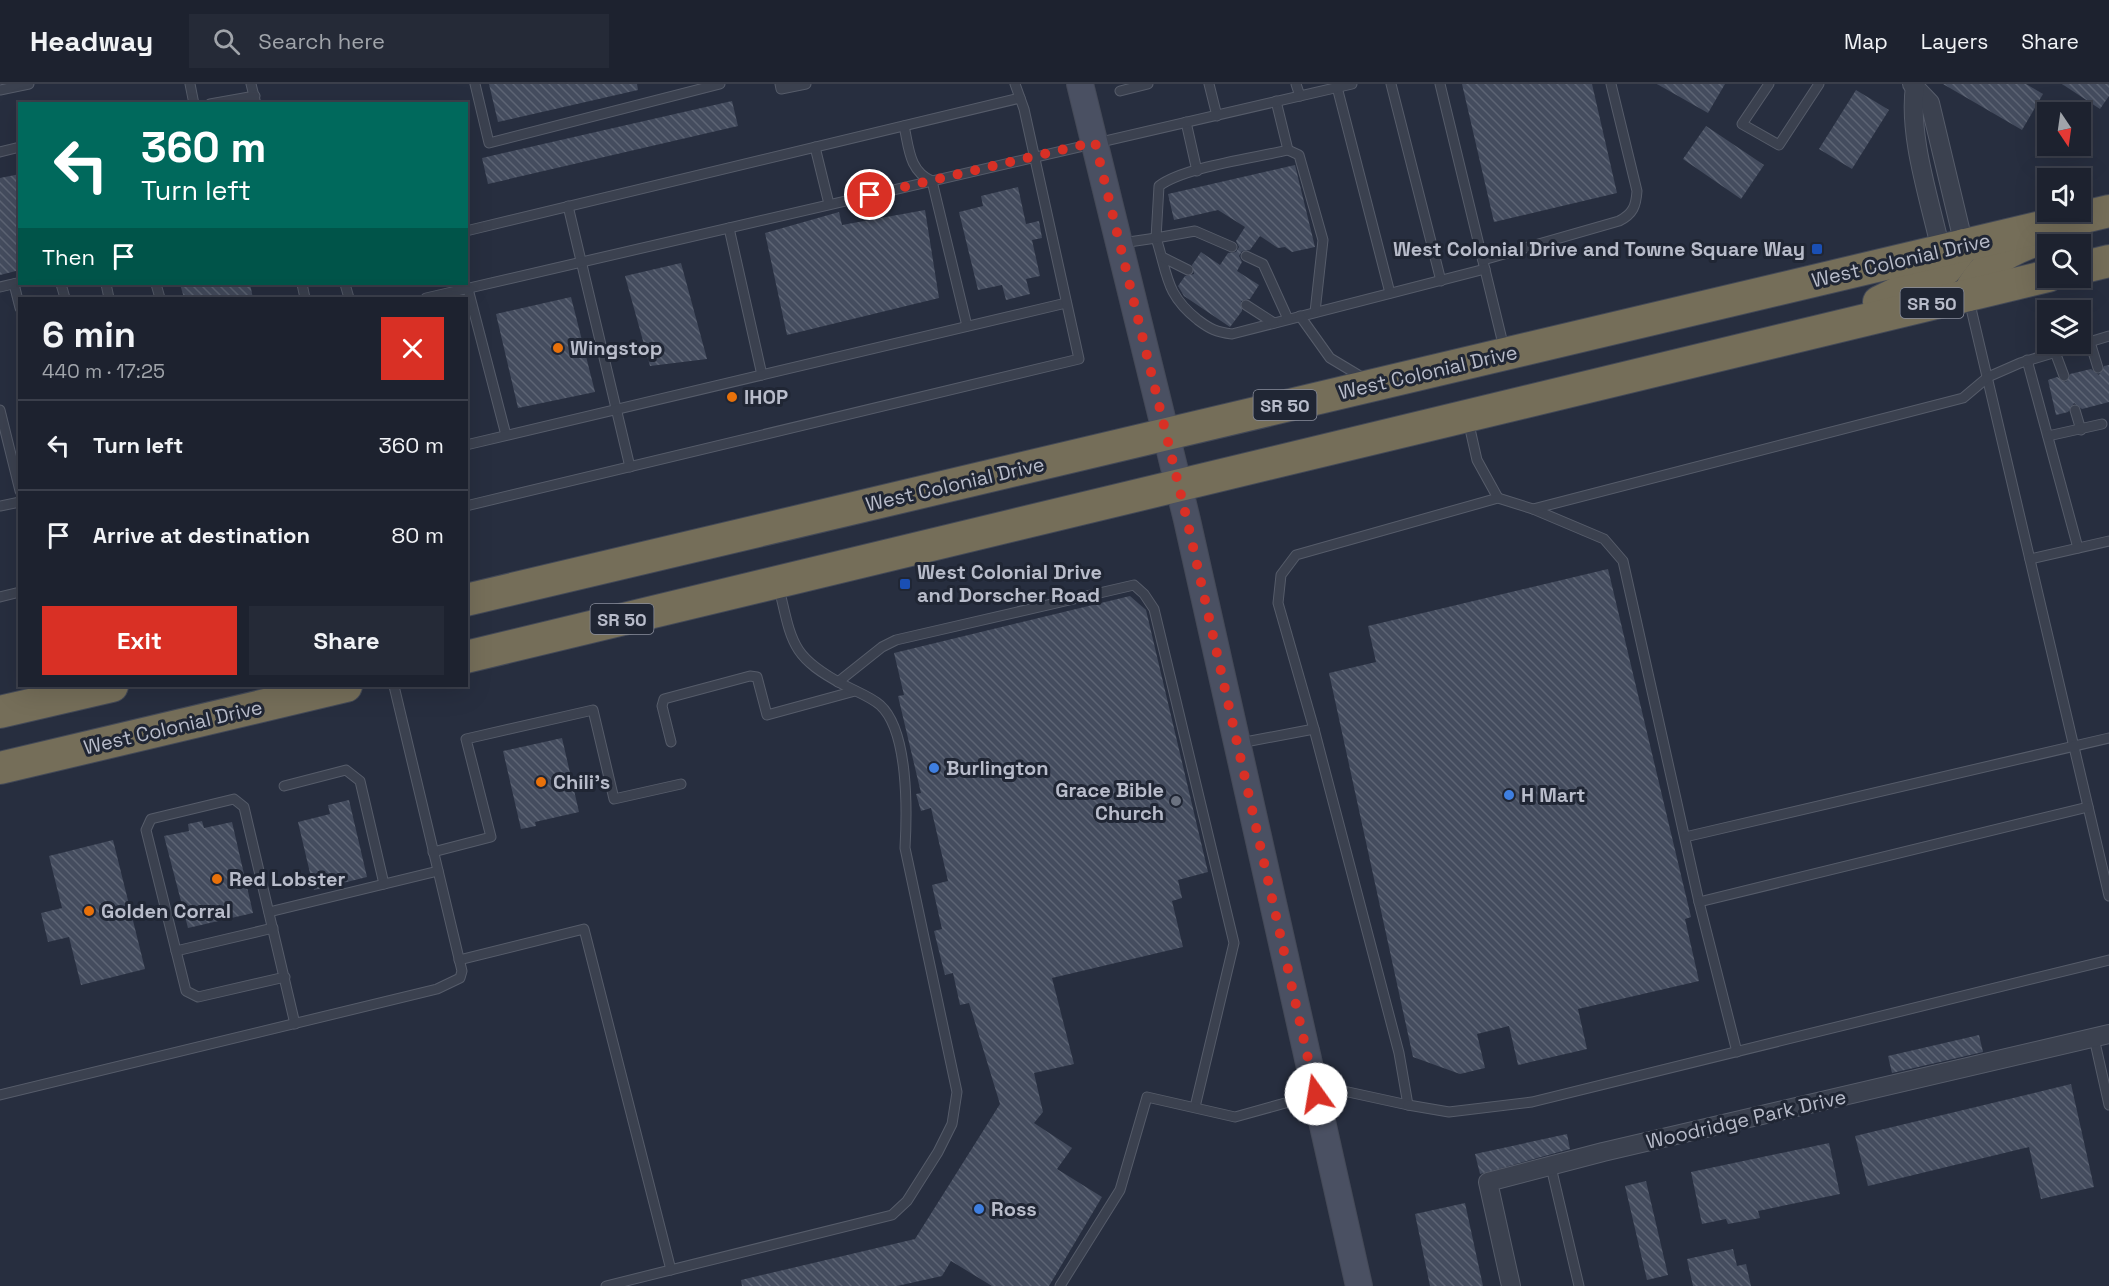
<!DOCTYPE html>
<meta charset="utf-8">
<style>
:root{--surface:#1d222f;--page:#252a37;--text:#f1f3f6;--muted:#a0a4aa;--line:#3b3f4b;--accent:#d93025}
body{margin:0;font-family:"Space Grotesk",sans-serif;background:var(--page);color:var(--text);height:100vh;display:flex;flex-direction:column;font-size:22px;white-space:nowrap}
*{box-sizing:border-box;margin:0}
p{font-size:20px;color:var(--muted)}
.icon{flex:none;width:33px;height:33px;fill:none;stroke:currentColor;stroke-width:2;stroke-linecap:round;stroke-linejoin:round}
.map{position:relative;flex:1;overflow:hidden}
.side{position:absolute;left:18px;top:213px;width:450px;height:390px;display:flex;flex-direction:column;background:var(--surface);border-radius:0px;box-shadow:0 6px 24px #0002,0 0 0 2px var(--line)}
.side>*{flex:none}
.hud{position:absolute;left:18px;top:18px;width:450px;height:183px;border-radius:0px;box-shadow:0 6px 24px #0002,0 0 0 2px var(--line);background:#00695c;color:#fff;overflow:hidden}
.needle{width:39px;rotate:167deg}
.tools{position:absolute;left:2037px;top:18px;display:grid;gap:12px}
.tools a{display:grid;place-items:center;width:54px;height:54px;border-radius:0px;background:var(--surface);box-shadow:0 6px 24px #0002,0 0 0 2px var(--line);font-size:30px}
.pin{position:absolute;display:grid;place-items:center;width:51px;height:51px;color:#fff;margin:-26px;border:3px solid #fff;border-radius:50%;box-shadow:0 2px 6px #0007}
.me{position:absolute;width:66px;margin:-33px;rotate:347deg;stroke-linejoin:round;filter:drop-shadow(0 0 4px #0008)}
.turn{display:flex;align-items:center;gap:21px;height:126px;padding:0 24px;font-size:27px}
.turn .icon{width:78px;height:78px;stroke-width:2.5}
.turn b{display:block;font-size:42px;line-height:51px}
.then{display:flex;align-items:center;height:57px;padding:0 24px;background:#0003;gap:12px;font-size:22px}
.round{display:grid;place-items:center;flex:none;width:63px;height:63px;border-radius:0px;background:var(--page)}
.overview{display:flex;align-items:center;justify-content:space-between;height:102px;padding:0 24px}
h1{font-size:36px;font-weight:700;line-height:45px}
.primary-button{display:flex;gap:12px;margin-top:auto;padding:12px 24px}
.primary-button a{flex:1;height:69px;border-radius:0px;background:var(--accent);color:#fff;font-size:24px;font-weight:700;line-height:69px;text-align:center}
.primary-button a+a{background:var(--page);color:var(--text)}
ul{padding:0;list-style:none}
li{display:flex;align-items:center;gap:18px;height:90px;padding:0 24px;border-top:2px solid var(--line)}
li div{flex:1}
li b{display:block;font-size:22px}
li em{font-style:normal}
header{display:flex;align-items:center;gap:36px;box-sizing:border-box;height:84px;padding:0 30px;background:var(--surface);border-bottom:2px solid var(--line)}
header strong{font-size:28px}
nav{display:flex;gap:33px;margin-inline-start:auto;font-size:21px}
.search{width:420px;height:54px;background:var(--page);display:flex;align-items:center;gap:15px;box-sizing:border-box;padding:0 21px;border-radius:0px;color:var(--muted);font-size:22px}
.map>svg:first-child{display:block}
</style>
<header>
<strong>Headway</strong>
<div class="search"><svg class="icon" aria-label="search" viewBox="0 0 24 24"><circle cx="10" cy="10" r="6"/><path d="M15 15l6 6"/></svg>Search here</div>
<nav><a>Map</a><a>Layers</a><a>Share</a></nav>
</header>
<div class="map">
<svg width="2109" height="1202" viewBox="0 0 2109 1202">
<defs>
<pattern id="building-back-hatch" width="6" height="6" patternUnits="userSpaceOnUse" patternTransform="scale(1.5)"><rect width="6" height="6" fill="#444c5e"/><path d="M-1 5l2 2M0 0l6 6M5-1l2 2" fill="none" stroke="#5d6474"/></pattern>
</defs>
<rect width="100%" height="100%" fill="#272e3f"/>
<g fill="url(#building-back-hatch)">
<path d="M489,0H637L638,6L498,38Z"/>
<path d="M1462,0H1592L1617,109L1494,138Z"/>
<path d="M1657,0H1725L1708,29Z"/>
<path d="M1943,0H2026L2043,10L2022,46Z"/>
<path d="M2062,0H2109V12L2100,25Z"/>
<path d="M1856,6L1889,26L1852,85L1819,65Z"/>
<path d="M732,17L738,42L488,100L482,74Z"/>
<path d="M1706,42L1764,81L1741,115L1683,75Z"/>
<path d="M1295,81L1315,163L1292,168L1285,163L1278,164L1260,152L1250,166L1242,167L1239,172L1242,178L1237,187L1259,201L1250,215L1241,217L1242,227L1230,243L1184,212L1178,202L1185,192L1194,190L1192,181L1201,168L1220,181L1228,169L1236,168L1239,163L1236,157L1245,143L1218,126L1174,136L1168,110Z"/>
<path d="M20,90V186L0,191V94Z"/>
<path d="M1018,103L1026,140L1039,137L1042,154L1032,156L1040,192L1026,195L1030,210L1006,216L1002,201L978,206L959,128L983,122L981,112Z"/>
<path d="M925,126L939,214L787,251L765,149L839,128L842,141Z"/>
<path d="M681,179L707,275L650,282L625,192Z"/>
<path d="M180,200H250L253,214H184Z"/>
<path d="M571,213L595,308L518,324L496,230Z"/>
<path d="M2109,281V318L2082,325L2074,319L2068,328L2056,331L2048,296L2057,293L2066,298L2070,290L2091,285L2099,291L2104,282Z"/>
<path d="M1608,485L1691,833L1685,835L1699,897L1578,925L1587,965L1518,981L1509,942L1477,950L1485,984L1460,990L1413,973L1329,589L1376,578L1368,542Z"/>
<path d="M1130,512L1146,526L1208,788L1178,796L1182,814L1172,817L1183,863L1052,894L1074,980L1034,989L1043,1028L1034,1039L1072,1064L1057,1085L1102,1113L1049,1202H992L951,1177L942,1192L897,1202H742L741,1196L915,1155L1000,1020L969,919L960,921L953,889L945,891L934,847L942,845L932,801L948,797L931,724L921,727L916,710L921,709L898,612L904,611L894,569Z"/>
<path d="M562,654L579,728L535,738L536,742L521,745L503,667Z"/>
<path d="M349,716L367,793L314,806L298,738L330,730L328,721Z"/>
<path d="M202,737L204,744L232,738L253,829L188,844L164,752L189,747L188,740Z"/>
<path d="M113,756L145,885L81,901L69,853L48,858L41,829L62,824L49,772Z"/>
<path d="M1979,951L1983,968L1892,989L1888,972Z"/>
<path d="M2071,1000L2094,1103L2041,1115L2029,1063L1868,1102L1855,1052Z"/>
<path d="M1567,1050L1570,1065L1480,1090L1475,1070Z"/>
<path d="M1829,1059L1840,1110L1758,1127L1760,1134L1728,1140L1726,1135L1702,1140L1691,1088Z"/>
<path d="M1646,1097L1668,1191L1647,1196L1625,1102Z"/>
<path d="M1465,1119L1483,1202H1430L1415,1130Z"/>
<path d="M1733,1165L1737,1182L1746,1180L1751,1202H1693L1687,1175Z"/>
</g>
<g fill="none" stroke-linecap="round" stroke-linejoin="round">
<defs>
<g id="lane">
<path d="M190,0L194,20"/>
<path d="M251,0L256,20"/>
<path d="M475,0L489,59L720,0"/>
<path d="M780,0L781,5L806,0"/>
<path d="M1209,0L1217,32"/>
<path d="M1296,0L1300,12"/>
<path d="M1391,0L1441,197"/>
<path d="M1440,0L1504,264"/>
<path d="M1769,0L1742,40L1779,61L1819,0"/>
<path d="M1337,3L1390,209"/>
<path d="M0,6L29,0"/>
<path d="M1120,7L1148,0"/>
<path d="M1276,17L1288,66"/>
<path d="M210,20L255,12"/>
<path d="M1186,38L1197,87"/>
<path d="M904,42C909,64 909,87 932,97L967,242"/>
<path d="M815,63L829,120"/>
<path d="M0,68L20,63"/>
<path d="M568,122L630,383"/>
<path d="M729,144L762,291"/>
<path d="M466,147L1020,14"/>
<path d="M1122,159L1156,154C1168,191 1165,210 1198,236C1210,245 1216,248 1232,250L1485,185"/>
<path d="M1232,163L1195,147L1156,154L1159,102C1184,83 1255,74 1288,66L1299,71L1323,156L1315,228"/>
<path d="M1246,172L1263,180L1288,235"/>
<path d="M1162,173L1188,186"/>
<path d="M1483,176L1619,137C1633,130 1636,122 1637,107L1611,0"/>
<path d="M14,200L20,224"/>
<path d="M61,200L65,214"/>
<path d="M106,200L109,214"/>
<path d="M156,200L160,214"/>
<path d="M302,200L305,214"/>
<path d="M345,200L349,214"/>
<path d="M0,203L17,199"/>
<path d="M468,205L506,351"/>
<path d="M426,214L1352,0"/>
<path d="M1969,216L2109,812"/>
<path d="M1246,221L1274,239"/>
<path d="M1300,232L1330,274L1365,295"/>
<path d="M2090,258L2098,284"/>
<path d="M2055,268L2064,292"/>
<path d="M2027,276L2078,464"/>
<path d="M0,326L20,407"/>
<path d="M2075,326L2081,346"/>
<path d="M1468,336L1477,376L1498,414"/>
<path d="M2048,352L2102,340"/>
<path d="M466,361L1066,219"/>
<path d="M0,422L20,418"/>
<path d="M466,422L1079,275L1024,25L1015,0"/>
<path d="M1533,425L1604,455L1623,477L1699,818L1737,968"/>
<path d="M2030,475L2109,457"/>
<path d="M0,513L20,508"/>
<path d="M838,598L882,563L896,556L1134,501L1144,510L1154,525L1234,859L1195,1023"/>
<path d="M671,658L662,622L664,615L750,592L757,593L767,631L855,607"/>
<path d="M1240,659L1314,645"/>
<path d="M284,702L346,686L360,697L384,800"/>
<path d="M1685,753L2109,654"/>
<path d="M433,768L491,753L466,655L593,626L614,715L681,700"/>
<path d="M1699,818L2088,723"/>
<path d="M269,828L438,787"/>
<path d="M176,867L273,844"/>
<path d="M459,876L584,845L671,1186"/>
<path d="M285,893L198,913L186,907L146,746L151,735L234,715L244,723L295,940"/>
<path d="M2094,954L2109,1021"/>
<path d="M1316,1001L1408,1021L1399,969L1314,645L1278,519L1281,491L1296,471L1498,414L1533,425L1963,314L1988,293L2020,279L2109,252"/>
<path d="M0,1011L437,905L460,894L462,887L394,602"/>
<path d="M1408,1021L1449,1028L1532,1018L2109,876"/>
<path d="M1551,1083L1579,1202"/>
<path d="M606,1202L892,1131L907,1117L938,1068L952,1040L957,1008L905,764C907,729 909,647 880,621C871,613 855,607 844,601C791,573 792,559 779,504"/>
<path d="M1060,1202L1120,1106L1147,1013L1235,1033L1314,1011"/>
</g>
<g id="street">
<path d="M1912,0L1930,19L1964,161"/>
<path d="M1915,2C1908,53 1930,116 1941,167"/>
<path d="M1511,1202L1488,1098L1603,1068L2109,950"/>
</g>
<path id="secondary" d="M1080,0L1187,436L1359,1202"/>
<g id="highway">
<path d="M2080,184L2109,177"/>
<path d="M1968,211C1984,181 2000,170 2031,158"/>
<path d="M1879,218L1946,185L1964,161"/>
<path d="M466,516L2109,127"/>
<path d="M466,573L2048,192"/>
<path d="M0,628L112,602"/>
<path d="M0,684L346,602"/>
</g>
</defs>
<use href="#lane" stroke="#565c6a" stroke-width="11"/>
<use href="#street" stroke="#565c6a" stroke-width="20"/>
<use href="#secondary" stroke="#454a58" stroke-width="28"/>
<use href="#highway" stroke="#434957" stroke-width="34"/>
<use href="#lane" stroke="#3b414f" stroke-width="9"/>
<use href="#street" stroke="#3b414f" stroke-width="18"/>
<use href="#secondary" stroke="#4a5062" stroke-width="26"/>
<use href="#highway" stroke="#756e59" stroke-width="32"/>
</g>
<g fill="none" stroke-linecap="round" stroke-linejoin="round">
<path stroke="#d93025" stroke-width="10" stroke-dasharray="0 18" d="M870,111L1095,58L1187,436L1316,1010"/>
</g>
<g fill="#1a4fb4" stroke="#202634" stroke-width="2">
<rect x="1811" y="159" width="12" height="12" rx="3"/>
<rect x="899" y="494" width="12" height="12" rx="3"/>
</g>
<g fill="#e8710a" stroke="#202634" stroke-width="2">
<circle cx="558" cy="264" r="6"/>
<circle cx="732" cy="313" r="6"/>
<circle cx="541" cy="698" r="6"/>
<circle cx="217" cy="795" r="6"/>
<circle cx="89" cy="827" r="6"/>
</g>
<g fill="#3f7fe0" stroke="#202634" stroke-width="2">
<circle cx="934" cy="684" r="6"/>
<circle cx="1509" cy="711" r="6"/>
<circle cx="979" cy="1125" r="6"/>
</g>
<circle fill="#6b7280" stroke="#202634" stroke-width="2" cx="1176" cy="717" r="6"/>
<g text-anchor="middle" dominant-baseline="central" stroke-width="6" stroke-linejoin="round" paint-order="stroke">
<g fill="#202634" stroke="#8a8f9d" stroke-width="1.5">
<rect x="1900.5" y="204" width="63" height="30" rx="4.5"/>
<rect x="1253.5" y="306" width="63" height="30" rx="4.5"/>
<rect x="590.5" y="520" width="63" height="30" rx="4.5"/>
</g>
<g font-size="18" font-weight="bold" fill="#b8bcca">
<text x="1932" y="219">SR 50</text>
<text x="1285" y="321">SR 50</text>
<text x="622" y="535">SR 50</text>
</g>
<g font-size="20" font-weight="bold" fill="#b8bcca" stroke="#202634" text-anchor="start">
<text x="1805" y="165" text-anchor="end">West Colonial Drive and Towne Square Way</text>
<text x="570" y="264">Wingstop</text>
<text x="744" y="313">IHOP</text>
<text x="917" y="488">West Colonial Drive<tspan x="917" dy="23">and Dorscher Road</tspan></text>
<text x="946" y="684">Burlington</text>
<text x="553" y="698">Chili's</text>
<text x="1164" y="706" text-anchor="end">Grace Bible<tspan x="1164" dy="23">Church</tspan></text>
<text x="1521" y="711">H Mart</text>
<text x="229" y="795">Red Lobster</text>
<text x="101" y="827">Golden Corral</text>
<text x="991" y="1125">Ross</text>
</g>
<g font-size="20" fill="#b8bcca" stroke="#202634">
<text transform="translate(1901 176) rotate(-13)">West Colonial Drive</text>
<text transform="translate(1428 288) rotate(-13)">West Colonial Drive</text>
<text transform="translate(955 400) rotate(-13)">West Colonial Drive</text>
<text transform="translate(173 643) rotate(-13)">West Colonial Drive</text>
<text transform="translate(1746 1035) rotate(-13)">Woodridge Park Drive</text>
</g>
</g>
</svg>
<div class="tools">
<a><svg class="needle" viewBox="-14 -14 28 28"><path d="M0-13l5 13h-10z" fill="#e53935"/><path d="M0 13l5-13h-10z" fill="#a0a4aa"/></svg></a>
<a><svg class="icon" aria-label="sound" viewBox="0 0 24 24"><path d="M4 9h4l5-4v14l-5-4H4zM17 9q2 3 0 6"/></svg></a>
<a><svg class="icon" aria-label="search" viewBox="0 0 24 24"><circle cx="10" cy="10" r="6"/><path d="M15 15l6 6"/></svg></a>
<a><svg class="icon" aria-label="layers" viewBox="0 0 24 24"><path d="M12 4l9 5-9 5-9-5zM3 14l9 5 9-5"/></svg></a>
</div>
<div class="pin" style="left:870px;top:111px;background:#d93025"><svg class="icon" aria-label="arrive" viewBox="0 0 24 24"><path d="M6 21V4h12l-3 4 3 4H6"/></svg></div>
<svg class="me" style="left:1316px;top:1010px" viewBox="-20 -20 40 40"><circle r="19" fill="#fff"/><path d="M0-13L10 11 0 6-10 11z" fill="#d93025"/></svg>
<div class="hud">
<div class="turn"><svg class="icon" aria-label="left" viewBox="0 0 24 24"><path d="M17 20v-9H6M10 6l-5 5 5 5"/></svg><div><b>360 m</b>Turn left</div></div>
<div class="then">Then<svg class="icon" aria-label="arrive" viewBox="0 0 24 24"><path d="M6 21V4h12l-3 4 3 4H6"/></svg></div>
</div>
<section class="side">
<div class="overview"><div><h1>6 min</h1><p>440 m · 17:25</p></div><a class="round" style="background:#d93025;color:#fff"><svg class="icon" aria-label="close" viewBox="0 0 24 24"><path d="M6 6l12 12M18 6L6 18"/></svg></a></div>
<ul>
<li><svg class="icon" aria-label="left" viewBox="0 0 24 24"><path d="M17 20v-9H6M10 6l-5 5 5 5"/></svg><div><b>Turn left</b></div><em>360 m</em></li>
<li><svg class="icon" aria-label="arrive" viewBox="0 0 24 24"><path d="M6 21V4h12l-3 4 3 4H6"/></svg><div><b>Arrive at destination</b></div><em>80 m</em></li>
</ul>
<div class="primary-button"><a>Exit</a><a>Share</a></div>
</section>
</div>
